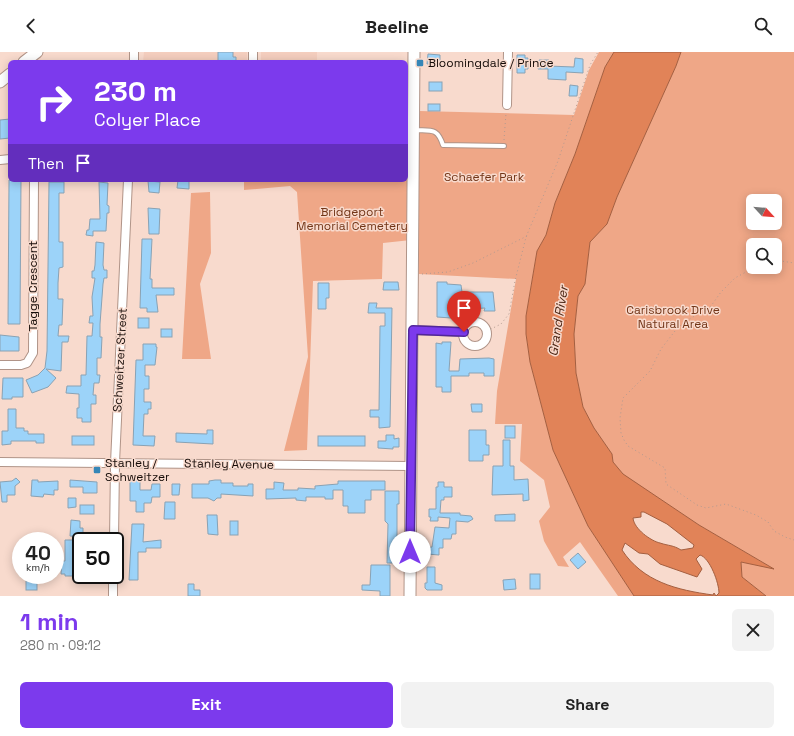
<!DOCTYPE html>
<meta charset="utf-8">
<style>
:root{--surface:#fff;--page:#f2f2f2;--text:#222;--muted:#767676;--accent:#7c3aed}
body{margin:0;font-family:"Space Grotesk",sans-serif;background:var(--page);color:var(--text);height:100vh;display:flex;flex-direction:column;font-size:15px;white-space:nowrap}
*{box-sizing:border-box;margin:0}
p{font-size:13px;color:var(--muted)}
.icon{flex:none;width:22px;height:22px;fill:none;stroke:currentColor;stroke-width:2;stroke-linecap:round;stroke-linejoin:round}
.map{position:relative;height:544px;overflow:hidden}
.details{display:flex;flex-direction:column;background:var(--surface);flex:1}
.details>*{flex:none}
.guide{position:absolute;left:8px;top:8px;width:400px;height:122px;border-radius:6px;box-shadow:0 2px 10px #0003;background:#7c3aed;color:#fff;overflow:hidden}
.needle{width:26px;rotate:116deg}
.controls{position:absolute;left:746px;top:142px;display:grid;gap:8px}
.controls a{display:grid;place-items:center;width:36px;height:36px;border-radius:6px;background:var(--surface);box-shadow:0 2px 10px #0003;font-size:20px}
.speed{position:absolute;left:12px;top:480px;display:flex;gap:8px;font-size:20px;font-weight:700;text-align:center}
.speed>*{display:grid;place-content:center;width:52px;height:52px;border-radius:50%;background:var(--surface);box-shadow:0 2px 10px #0003;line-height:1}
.speed small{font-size:10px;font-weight:400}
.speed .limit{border:2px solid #111;border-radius:6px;background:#fff;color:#111}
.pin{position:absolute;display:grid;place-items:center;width:34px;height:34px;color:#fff;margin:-41px -17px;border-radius:50% 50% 50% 0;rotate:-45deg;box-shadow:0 0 4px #0007}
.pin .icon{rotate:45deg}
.me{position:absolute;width:44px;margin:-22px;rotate:0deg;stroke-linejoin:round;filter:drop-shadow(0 0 3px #0008)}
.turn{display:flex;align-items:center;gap:14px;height:84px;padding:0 20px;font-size:18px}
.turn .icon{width:52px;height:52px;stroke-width:2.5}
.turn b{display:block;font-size:28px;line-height:34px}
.then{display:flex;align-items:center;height:38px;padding:0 20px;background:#0003;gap:8px;font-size:15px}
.round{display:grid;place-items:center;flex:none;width:42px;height:42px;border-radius:6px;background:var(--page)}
.overview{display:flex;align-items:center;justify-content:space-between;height:68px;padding:0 20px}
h1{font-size:24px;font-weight:800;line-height:30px;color:var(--accent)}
.cta{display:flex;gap:8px;margin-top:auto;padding:8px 20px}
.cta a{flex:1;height:46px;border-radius:6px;background:var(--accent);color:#fff;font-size:16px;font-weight:800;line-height:46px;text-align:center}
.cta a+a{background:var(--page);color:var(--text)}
header{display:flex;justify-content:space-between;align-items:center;height:52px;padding:0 20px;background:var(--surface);font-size:18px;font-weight:800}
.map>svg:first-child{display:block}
</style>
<header><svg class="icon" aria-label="back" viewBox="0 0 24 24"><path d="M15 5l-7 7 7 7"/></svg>Beeline<svg class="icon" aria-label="search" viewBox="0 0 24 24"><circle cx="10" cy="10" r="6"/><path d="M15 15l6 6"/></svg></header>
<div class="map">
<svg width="794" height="544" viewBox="0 0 794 544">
<rect width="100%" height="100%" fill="#f8dacd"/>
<g fill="#f4cebe">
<path d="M144,0H247V10H143Z"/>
<rect x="261" y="0" width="56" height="10"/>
</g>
<g fill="#efa787" fill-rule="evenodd">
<path d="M599,0H614L605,15L575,102L555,151L546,183L537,199L526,264V282L530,310L553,398L588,474L634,544H618L580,490L563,505L569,515L558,514L544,489L539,469L550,455L544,428L520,409L522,372H495L497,339L516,227L419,222V59L574,63L589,18Z"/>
<path d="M681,0H794V544H766L742,525L741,510L772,516L699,473L623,423L613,410L612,402L594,376L583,355L576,321L574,282L578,244L585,232L590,190L607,172L617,145L676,14ZM753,149H775V171H753ZM753,193H775V215H753Z"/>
<path d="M406,122H412L411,188L383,191L382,227L313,229L307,398L284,399L308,305L297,140L290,134L244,138V128H406Z"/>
<path d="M210,140L211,201L200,232L211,307H182L191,141Z"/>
</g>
<path fill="#e18358" stroke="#a45f40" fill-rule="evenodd" d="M614,0H681L676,14L617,145L607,172L590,190L585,232L578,244L574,282L576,321L583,355L594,376L612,402L613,410L623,422L699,473L774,517L741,510L742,525L766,544H634L588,474L553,398L530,310L526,282V264L537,199L546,183L555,151L575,102L605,15ZM641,460H644L667,472L694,493L693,496L681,498C673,493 669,494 660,491C651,489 634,477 633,466L641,465ZM625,491L639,501L648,502L660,512L697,525L702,517L696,507L700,503C710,506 719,531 719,541L716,544L714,541L713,543C677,538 643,530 622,498Z"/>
<g fill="#9cd3f9" stroke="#89a2b4">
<path d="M218,0H233V5H236V10H218Z"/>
<path d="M428,2L440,3V12H427Z"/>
<path d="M517,3H525V6H528V17H525V21H517Z"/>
<path d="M575,6L583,7V21L566,20V28L548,27V17H538L539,8H549L548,14L574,15Z"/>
<rect x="429" y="30" width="13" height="9"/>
<path d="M570,33L578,34L577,44H569Z"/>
<rect x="428" y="52" width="12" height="7"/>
<path d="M10,67V86L0,87V68Z"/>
<path d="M9,128H21L20,272H8Z"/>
<path d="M178,128H189V137L177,136Z"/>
<path d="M148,129L160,130L159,141L149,140Z"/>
<path d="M49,130H64V141H59V190H63V215L59,216L58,231V247H63L62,273H59L58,284H69L68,290H62L61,319L46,317L56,326L48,335L32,341L26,328L38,323L45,316L47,299Z"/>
<path d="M99,130L108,131L107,153L109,154V161H107L106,179H93V184L86,183L87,178H89L90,167H100Z"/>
<path d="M148,156L160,157L159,182H149Z"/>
<path d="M142,187H152L150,227H152V236H174V243H156L158,260H147V256H140Z"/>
<path d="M96,190L104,191L103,213L104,218H107V226H104L103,232L100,272V285H102L101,306H97V323H100L99,331H94L93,343H96V352H91V370H82V366H77V356H79V342L66,341L67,334H81V323H86L87,284H92L93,271H89L90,264H93L92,245L95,226H92V219H94L95,213Z"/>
<path d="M384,230H398L399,238H383Z"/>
<path d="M437,230H447V232L461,233L462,240H493L495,259H484L485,256L451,258V266L437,265Z"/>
<path d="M318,231H329V246H326V257H318Z"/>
<path d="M369,251H377L376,256H392L390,375L379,376V365H370V358H379L380,274H385V261H368Z"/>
<rect x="138" y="266" width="11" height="10"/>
<rect x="161" y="277" width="11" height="8"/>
<path d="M0,283L19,285V299H0Z"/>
<path d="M442,290H451L449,319H459L460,307L489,306L494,307V324H484V321H469V324H451V340H442V335H436V291L442,292Z"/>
<path d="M143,292H156V295H157L155,313H145V324H149V337H144V350H151V357H148V362H144L143,384H155L154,394L133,393L136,308H143Z"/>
<path d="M3,326H23V345H12V347H2Z"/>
<path d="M471,352H482V360H472Z"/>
<path d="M8,357H16V376H24V379H28V382H44V391H36V389H11V392L2,393V379H8Z"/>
<rect x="505" y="374" width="10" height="12"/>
<path d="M207,378H213V392L176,390V381L207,382Z"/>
<path d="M469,378H486V393H489V403H483V409H469Z"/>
<path d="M386,383H394V387L399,386V395H393V397L378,396V389H386Z"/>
<rect x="72" y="384" width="22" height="9"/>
<rect x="318" y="384" width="47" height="10"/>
<path d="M503,388H510V414H514V428L528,427L529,448L523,449V442L492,443L493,414H503Z"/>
<path d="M16,426L20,430L15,434V443H7V450H2L0,430L12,429Z"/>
<path d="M32,428H38V430L58,429V438H54V443L44,442L43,445L31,444Z"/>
<path d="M70,428L97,430V441H83V435H70Z"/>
<path d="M130,428H140V438H151L152,432H160V445H152L151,451H144V460H136V449H130Z"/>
<path d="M215,428H221V431H233V434H248V432H253V444L221,442V446H217L214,449L208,446H192V432H209V429Z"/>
<path d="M338,429H385V438H371V448H365V461H348V454H343V438H333V447H325V445H306V449L296,448V446L266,447V437H274V430L284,431L283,438H298V436L315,437V434L338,432Z"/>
<path d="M438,430H444V435H452V445H444V448H441L440,461H460V463L471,464L473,467L468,470L456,469V482H452L451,487H443V496H439V503L427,502L425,501V496L432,495L435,475L449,476L450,466L438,465V469H430L431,465H429V457H436V435H438Z"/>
<path d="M172,432H180L179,443H172Z"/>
<path d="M385,439H399V452H397V511H387L388,472L385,469Z"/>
<path d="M68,446H76V455L68,456Z"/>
<path d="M165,450H175V467H164Z"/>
<rect x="80" y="453" width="14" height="9"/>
<path d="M515,462V469H495V463Z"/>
<path d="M207,463H217L218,483L208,482Z"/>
<path d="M71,468L80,469V476H83V485L70,484Z"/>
<rect x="230" y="469" width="8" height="14"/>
<path d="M132,472H144L143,490L161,488V496H146V500H138V528H129Z"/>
<path d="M65,488H74L73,515H75V520H73V524H65V522H61L62,509H65Z"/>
<path d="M578,501L586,510L578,517L570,508Z"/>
<path d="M371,513H390V544H380V539L362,538V533H370Z"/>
<path d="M427,515H435V531L442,533V538H427L425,536V531H427Z"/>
<rect x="530" y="522" width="10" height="15"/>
<path d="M515,527L516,537L504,538L503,528Z"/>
<rect x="26" y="529" width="11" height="9"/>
<path d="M188,532H194V538H200V544H188Z"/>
</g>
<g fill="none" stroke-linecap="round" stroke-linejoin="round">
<defs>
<path id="lane" d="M414,78C431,79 437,75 443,93L504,94"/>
<g id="street">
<path d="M134,10V0"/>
<path d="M253,10V0"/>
<path d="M507,53L508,0"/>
<path d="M0,108L10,107"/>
<circle cx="475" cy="282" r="12"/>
<path d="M413,278L463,280"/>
<path d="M0,313H21L27,311L33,301L34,128"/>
<path d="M0,410L410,414"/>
<path d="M114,489L115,411L128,128"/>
<path d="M113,544V523"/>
</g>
<g id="secondary">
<path d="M24,10L37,0"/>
<path d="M0,30L10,22"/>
<path d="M410,544L414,0"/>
</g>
</defs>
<use href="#lane" stroke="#b09488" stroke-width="6"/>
<use href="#street" stroke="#b09488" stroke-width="10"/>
<use href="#secondary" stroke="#b09488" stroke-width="13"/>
<g stroke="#b29a90" stroke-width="1" stroke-dasharray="1 3" stroke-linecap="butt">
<path d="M504,88L506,61"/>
<path d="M775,208L794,211"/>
<path d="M755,215L735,226L721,240L711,254L683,271L675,279L661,297L650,319L623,346L620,366L621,381L624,388L628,394L665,416L666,432L697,453L706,456L726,452L756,463L768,470L774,479L785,485L794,488"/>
<path d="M422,222L448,220L473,211L527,184"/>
<path d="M487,279L501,272L509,262L515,229L526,185L558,109L590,13L598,0"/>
</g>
<use href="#lane" stroke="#fff" stroke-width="4"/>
<use href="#street" stroke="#fff" stroke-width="8"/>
<use href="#secondary" stroke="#fff" stroke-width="11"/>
</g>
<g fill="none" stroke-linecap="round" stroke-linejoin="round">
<defs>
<path id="route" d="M410,500L413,278L464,280"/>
</defs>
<use href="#route" stroke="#51269a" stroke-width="10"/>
<use href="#route" stroke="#7c3aed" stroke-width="7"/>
</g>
<g fill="#3586b7" stroke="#f8dacd" stroke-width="1.5">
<rect x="416" y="7" width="8" height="8" rx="2"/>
<rect x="93" y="414" width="8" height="8" rx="2"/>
</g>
<g text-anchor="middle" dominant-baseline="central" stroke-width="3" stroke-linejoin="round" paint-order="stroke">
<g font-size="12" fill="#160c08" stroke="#f8dacd" text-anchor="start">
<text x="428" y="11">Bloomingdale / Prince</text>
<text x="105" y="411">Stanley /<tspan x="105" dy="14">Schweitzer</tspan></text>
</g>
<g font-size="12" fill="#733618" stroke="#f8dacd">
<text x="484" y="125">Schaefer Park</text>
<text x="352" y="160">Bridgeport<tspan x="352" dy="14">Memorial Cemetery</tspan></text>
<text x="673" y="258">Carisbrook Drive<tspan x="673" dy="14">Natural Area</tspan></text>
</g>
<g font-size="12" fill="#160c08" stroke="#f8dacd">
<text transform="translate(33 234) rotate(-90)">Tagge Crescent</text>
<text transform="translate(120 308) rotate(-87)">Schweitzer Street</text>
<text transform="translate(229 412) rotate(1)">Stanley Avenue</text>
</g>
<g font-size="13" font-style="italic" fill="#4c2614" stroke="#f8dacd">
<text transform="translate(558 269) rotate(-81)">Grand River</text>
</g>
</g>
</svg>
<div class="controls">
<a><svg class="needle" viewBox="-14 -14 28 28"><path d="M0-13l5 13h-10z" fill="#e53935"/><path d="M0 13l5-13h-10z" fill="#767676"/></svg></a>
<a><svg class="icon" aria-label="search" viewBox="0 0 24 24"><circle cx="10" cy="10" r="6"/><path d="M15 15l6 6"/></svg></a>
</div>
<div class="speed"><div>40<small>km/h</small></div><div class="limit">50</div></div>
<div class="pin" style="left:464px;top:280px;background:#d93025"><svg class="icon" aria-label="arrive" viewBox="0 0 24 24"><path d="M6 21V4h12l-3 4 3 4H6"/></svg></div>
<svg class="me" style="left:410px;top:500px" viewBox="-20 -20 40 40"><circle r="19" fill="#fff"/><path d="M0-13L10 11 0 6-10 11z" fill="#7c3aed"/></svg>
<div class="guide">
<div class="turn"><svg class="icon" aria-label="right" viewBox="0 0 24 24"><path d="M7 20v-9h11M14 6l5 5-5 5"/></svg><div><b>230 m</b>Colyer Place</div></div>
<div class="then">Then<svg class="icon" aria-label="arrive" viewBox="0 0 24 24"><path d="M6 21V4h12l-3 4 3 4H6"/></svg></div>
</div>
</div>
<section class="details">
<div class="overview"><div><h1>1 min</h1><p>280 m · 09:12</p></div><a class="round"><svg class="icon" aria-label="close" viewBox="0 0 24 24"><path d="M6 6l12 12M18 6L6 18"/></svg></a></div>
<div class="cta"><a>Exit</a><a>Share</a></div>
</section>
